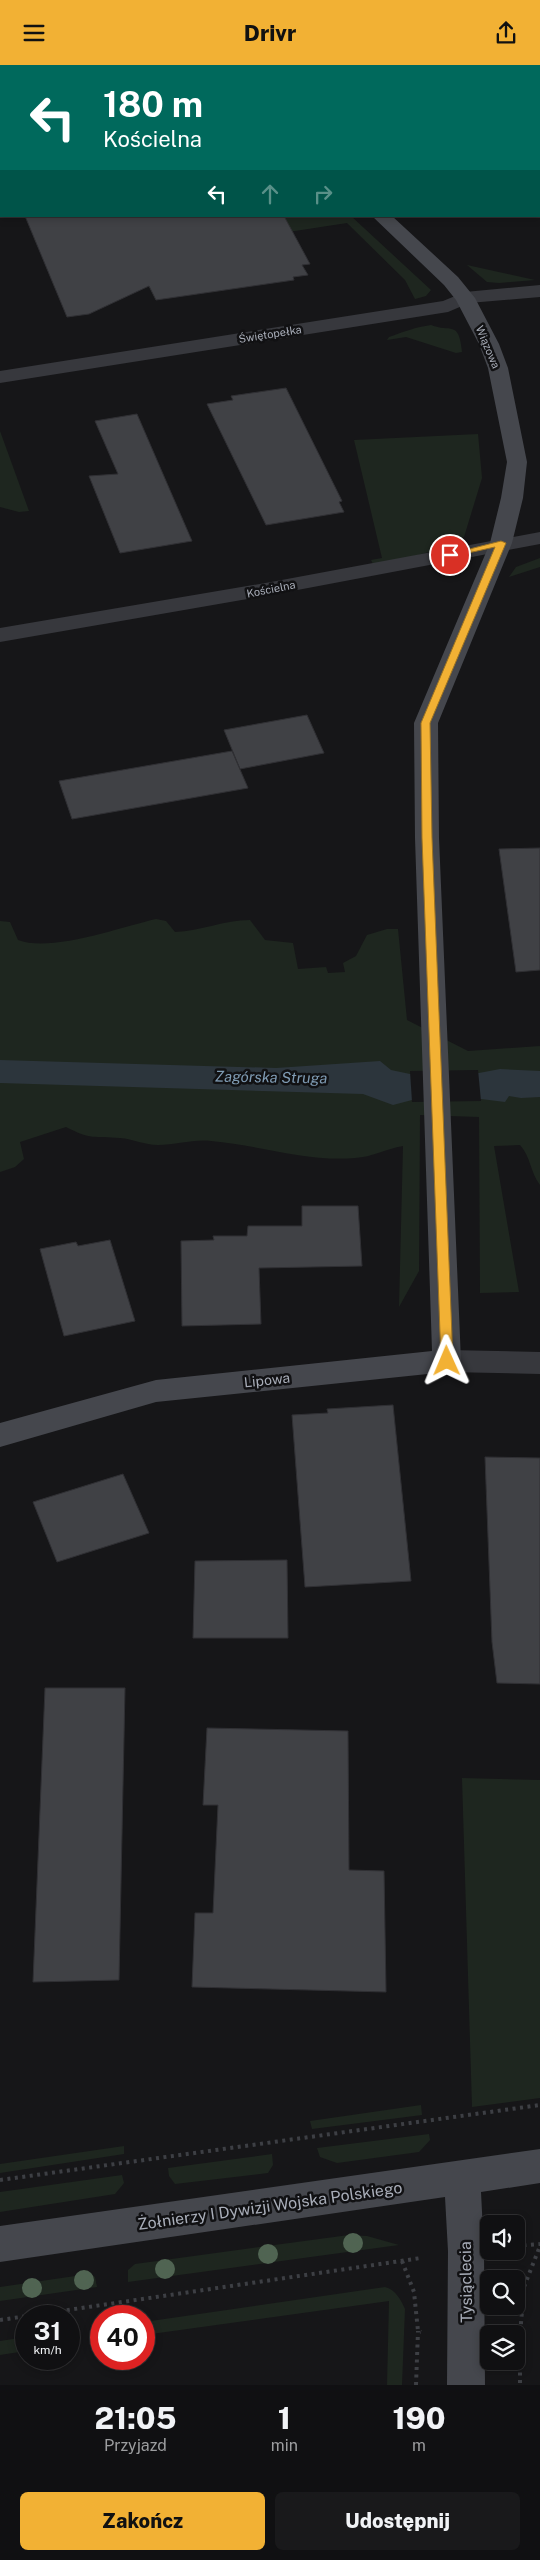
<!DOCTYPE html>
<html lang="pl">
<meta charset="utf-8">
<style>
:root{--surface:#101012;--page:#19191b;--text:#f1f3f6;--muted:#9c9d9f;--line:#303032;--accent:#f2b134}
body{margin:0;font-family:"Public Sans",sans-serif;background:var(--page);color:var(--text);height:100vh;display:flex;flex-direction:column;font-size:19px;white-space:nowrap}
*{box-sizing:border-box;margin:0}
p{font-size:16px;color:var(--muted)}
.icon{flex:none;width:28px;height:28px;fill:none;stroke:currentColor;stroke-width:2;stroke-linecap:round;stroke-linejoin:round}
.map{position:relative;height:2320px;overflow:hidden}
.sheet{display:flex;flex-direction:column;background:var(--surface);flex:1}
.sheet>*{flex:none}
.guide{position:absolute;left:0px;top:0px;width:540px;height:152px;box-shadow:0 2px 8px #0003,0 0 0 1px var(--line);background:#00695c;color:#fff;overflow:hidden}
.buttons{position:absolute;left:480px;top:2150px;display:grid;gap:10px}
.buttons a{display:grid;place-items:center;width:45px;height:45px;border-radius:8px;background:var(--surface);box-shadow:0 2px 8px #0003,0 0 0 1px var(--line);font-size:25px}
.speed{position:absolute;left:15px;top:2240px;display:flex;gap:10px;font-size:25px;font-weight:700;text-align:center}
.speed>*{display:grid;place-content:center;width:65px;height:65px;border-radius:50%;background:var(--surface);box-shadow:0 2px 8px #0003,0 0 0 1px var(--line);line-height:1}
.speed small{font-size:12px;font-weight:400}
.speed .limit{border:8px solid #d22;background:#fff;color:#111}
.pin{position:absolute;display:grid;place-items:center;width:42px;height:42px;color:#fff;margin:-21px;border:2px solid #fff;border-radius:50%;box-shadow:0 1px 5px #0007}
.me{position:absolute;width:55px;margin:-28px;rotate:359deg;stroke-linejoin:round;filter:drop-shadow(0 0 4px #0008)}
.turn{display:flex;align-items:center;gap:18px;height:105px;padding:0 20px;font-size:22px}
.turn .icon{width:65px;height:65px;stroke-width:2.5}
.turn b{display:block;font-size:35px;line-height:42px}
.lanes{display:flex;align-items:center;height:48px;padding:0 20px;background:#0003;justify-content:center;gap:25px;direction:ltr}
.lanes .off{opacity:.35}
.eta{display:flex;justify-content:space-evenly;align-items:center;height:85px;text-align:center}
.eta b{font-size:30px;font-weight:800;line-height:35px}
.button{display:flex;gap:10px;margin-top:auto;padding:10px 20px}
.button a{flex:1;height:58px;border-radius:8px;background:var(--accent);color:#111;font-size:20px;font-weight:800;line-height:58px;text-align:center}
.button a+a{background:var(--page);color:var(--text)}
header{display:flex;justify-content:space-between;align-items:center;height:65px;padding:0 20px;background:var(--accent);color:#111;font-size:22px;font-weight:800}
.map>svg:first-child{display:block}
</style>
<header><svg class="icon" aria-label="menu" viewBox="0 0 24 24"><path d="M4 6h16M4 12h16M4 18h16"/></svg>Drivr<svg class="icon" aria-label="share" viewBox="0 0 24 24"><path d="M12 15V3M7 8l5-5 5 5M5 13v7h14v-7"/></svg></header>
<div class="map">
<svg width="540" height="2320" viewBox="0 0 540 2320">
<rect width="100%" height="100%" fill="#161618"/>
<g fill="#1e261f">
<path d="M245,151H351L431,225L426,231L415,234L405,215L347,158L256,172Z"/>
<path d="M467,200L535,215L499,218L487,217Z"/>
<path d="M431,260C450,268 459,254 462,287L456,288L406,272L387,275L389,272C403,267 416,262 431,260Z"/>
<path d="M0,366L29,446L19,447L0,442Z"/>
<path d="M478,369L482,413L464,472C436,489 404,492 374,501L371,495L382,493L354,375Z"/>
<path d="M540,493V502L509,512L516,502Z"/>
<path d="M156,854L166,856L175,867C201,866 224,855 250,855L265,875L293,878L298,904L326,902L328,908L345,907L343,898L356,891L367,870L387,864H398L407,955L468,986L540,981V1120C530,1107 531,1092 520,1080L494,1081L519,1227L480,1228L479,1052L420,1050L419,1206L399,1242L403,1081C386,1084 372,1092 355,1093C307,1097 259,1080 211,1076C193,1074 176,1080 158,1080C145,1080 133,1074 120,1073C94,1071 91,1075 66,1062L20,1077L24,1094L15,1102L0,1107V856L10,857L18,875C50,888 121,862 156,854Z"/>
<path d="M462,1713L540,1715V2033L472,2042Z"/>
<path d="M421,2040L422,2050L312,2064L310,2056Z"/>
<path d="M429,2069L430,2075L419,2087L337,2098L320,2092L317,2083Z"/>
<path d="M124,2081V2089L0,2108V2099Z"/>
<path d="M272,2089L273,2100L268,2108L175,2119L169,2111L168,2103Z"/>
<path d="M122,2110L124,2118L115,2129L0,2147V2127Z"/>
<path d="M349,2170L367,2171L399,2180L128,2217V2205L135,2199Z"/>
<path d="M89,2209L95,2212L97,2222L0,2236V2222Z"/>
<path d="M385,2222C395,2224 401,2235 405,2244L402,2320H387L389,2236L144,2270V2257Z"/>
<path d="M26,2272V2286L0,2290V2276Z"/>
</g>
<path fill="#2c353c" d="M0,995L276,1003L380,996L391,1005L410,1009L479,1008L500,1004L540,1006V1032L521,1033L509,1031L505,1037L481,1034L412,1035L393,1040L363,1029L0,1018Z"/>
<path fill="#161618" d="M478,1005L481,1036L412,1037L410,1006Z"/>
<g fill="#404145" stroke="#303034">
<path d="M25,151H284L310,199L302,200L308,210L293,212L294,215L156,235L149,221L89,249L67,252Z"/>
<path d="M286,323L342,436L339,437L344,447L266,460L207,339L233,335L231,331Z"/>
<path d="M137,349L192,476L120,488L89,411L118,409L95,356Z"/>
<path d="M307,650L324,688L240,704L224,665Z"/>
<path d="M232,686L248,723L72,754L59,716Z"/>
<path d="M540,783V905L516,907L499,784Z"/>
<path d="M302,1141H358L362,1201L259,1203L261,1259L182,1261L181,1176L214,1175L213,1171H247L248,1161H302Z"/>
<path d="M110,1175L135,1256L64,1271L40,1184L76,1177L78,1181Z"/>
<path d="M393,1340L411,1516L305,1522L292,1350L328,1348L327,1344Z"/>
<path d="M485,1392L540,1393V1619L497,1618L492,1577Z"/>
<path d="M123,1409L149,1468L57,1497L33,1437Z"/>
<path d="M287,1495L288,1573H193L195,1496Z"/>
<path d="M45,1623H125L119,1915L33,1917Z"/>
<path d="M207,1663L348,1666L349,1805L384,1806L386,1927L192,1922L195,1848H213L218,1740H203Z"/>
</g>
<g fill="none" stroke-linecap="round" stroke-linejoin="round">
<g stroke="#3d3f44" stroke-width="4" stroke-dasharray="3 4.5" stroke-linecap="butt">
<path d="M0,2115L540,2040"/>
<path d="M516,2181L540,2179"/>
<path d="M402,2196L414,2227L418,2266L421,2267"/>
<path d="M0,2255L421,2193"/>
<path d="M516,2269L520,2270L524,2222L540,2181"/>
<path d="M520,2270V2320"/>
<path d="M416,2320L418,2266"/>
</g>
<g fill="#37383d" fill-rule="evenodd">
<rect x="475" y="0" width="18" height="1"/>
<rect x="0" y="102" width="1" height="10"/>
<path d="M540,220V232L469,238L448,247L0,318V306L443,236L465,227Z"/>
<path d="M540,467V479L271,530L0,577V563L271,517Z"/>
<path d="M447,1285L540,1287V1309L447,1307L437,1304L433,1296L437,1288Z"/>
</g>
<g fill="#45474d" fill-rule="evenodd">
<path d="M198,0H216L217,1H199Z"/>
<path d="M372,151H392L458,212L475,233L499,279L508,303L527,397L523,433L512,478L438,658L439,773L461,1296L457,1304L447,1307L156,1337L0,1382V1358L156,1315L432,1286L415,773L414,658L490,478L501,433L507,397L488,303L479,279L456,235L444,220Z"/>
<path d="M540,2084V2118L481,2127L484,2186L485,2320H447L448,2186L445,2132L0,2197V2161Z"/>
</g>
</g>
<g fill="#506452">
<circle cx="353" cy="2178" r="10"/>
<circle cx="268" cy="2189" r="10"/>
<circle cx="165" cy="2204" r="10"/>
<circle cx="84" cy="2215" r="10"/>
<circle cx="32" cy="2223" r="10"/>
</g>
<path fill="#f2b134" stroke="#9d7322" d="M501,476L506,478L430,658L432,773L453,1296L447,1300L441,1296L422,773L421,658L495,482L450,492L446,490Z"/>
<g text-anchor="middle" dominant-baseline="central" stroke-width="5" stroke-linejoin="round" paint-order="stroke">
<g font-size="11" fill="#a8adb8" stroke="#111113">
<text transform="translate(270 269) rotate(-9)">Świętopełka</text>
<text transform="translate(488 282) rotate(67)">Wiązowa</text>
<text transform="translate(271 524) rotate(-11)">Kościelna</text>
</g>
<g font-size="14" fill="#a8adb8" stroke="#111113">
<text transform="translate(267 1315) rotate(-6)">Lipowa</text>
</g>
<g font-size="15" font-style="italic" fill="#7f9bb3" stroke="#111113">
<text transform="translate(271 1012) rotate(1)">Zagórska Struga</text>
</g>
<g font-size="16" fill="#a8adb8" stroke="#111113">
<text transform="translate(270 2141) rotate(-8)">Żołnierzy I Dywizji Wojska Polskiego</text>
<text transform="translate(466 2217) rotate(-91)">Tysiąclecia</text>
</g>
</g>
</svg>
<div class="buttons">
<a><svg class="icon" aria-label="sound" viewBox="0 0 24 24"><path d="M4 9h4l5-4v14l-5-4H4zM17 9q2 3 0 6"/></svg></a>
<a><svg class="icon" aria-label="search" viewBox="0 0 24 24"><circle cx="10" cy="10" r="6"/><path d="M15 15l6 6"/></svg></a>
<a><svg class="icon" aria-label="layers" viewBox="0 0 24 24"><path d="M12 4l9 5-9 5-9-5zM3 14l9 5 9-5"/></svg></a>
</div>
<div class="speed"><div>31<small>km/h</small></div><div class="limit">40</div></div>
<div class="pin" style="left:450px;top:490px;background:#d93025"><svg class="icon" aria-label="arrive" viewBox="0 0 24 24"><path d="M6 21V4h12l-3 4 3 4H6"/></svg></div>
<svg class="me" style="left:447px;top:1296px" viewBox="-20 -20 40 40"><path d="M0-17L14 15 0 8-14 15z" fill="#f2b134" stroke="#fff" stroke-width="4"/></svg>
<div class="guide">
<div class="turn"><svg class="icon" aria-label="left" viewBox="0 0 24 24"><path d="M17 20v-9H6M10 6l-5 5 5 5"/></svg><div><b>180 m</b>Kościelna</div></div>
<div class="lanes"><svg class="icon" aria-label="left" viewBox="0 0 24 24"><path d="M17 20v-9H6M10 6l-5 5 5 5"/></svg><svg class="icon off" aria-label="ahead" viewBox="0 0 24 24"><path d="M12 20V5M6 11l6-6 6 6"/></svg><svg class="icon off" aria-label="right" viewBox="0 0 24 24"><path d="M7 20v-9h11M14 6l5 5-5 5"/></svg></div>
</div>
</div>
<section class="sheet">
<div class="eta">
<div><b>21:05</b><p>Przyjazd</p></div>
<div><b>1</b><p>min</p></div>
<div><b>190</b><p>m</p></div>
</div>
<div class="button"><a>Zakończ</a><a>Udostępnij</a></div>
</section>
